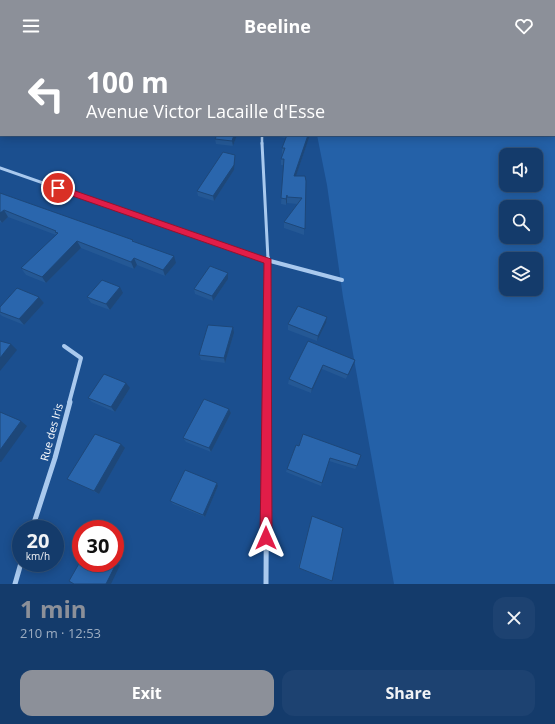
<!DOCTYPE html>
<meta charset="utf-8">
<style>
:root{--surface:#143b6b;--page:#1d4271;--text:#f1f3f6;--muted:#9dadc1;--line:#33557e;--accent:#8c9099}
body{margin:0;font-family:"Open Sans",sans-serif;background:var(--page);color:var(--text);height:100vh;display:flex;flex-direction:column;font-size:15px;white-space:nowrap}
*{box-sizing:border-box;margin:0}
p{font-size:13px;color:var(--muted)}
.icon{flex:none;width:22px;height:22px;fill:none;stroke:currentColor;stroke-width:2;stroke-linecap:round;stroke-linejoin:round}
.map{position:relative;height:532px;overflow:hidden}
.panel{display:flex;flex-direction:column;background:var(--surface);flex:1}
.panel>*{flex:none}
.guide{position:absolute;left:0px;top:0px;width:555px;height:84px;box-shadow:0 2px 10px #0003,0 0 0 1px var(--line);background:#8c9099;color:#fff;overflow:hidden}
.buttons{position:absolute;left:499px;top:96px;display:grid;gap:8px}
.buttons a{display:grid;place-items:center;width:44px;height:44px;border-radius:8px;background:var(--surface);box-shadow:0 2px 10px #0003,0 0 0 1px var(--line);font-size:20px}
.speed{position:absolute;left:12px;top:468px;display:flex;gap:8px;font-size:20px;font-weight:700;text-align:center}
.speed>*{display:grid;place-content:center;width:52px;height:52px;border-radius:50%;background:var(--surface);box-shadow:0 2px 10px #0003,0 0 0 1px var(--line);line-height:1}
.speed small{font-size:10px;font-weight:400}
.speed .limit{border:6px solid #d22;background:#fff;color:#111}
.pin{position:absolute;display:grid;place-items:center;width:34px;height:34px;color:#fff;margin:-17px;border:2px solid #fff;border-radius:50%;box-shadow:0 1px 4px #0007}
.me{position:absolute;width:44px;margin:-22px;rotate:0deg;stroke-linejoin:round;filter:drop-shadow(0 0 3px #0008)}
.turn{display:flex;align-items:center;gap:14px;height:84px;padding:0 20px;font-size:18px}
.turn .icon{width:52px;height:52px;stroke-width:2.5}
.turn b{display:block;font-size:28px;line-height:34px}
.round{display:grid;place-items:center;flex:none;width:42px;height:42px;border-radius:12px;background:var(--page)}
.head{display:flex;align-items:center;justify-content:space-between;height:68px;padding:0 20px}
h1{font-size:24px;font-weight:700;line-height:30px;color:var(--accent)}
.button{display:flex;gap:8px;margin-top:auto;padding:8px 20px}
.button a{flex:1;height:46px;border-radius:12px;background:var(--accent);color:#fff;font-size:16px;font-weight:700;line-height:46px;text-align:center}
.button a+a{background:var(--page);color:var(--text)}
header{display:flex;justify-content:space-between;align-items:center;height:52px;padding:0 20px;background:var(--accent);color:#fff;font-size:18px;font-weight:700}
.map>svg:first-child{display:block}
</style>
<header><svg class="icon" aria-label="menu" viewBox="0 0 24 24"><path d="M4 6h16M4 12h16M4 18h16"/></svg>Beeline<svg class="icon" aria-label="heart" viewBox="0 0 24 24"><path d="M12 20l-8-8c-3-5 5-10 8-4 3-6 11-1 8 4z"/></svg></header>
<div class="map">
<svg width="555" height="532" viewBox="0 0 555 532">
<rect width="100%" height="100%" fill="#1b4f8f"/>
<path fill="#2461a8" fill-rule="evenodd" d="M304,0H555V532H394L343,245L327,133L317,83H554V1ZM506,103H536V133H506ZM506,155H536V185H506ZM506,207H536V237H506Z"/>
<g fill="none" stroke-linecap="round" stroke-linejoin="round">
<path stroke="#a9c9ee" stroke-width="2.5" d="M262,83V92"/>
<g stroke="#a9c9ee" stroke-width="3">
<path d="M262,91L268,207"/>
<path d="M0,116L261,207"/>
</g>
<g stroke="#a9c9ee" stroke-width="4">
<path d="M259,206L342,228"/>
<path d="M64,294L81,306L69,351"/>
<path d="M267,351L268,206"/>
</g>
<g stroke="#a9c9ee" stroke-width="5">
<path d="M32,477L55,406L70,350"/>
<path d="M15,532L21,511"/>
<path d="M266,532L267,350"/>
</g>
</g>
<g fill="#245895">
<path d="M217,83H237L233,94L216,92L215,87Z"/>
<path d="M278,83H310L296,124H305L304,183L284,176V170L297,152L287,151V150L286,153L281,152L284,113H281V107L283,102H282V96L286,86L278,85Z"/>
<path d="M235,109L234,118L214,149L198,144L197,139Z"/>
<path d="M0,141L133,188L134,189L176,211L165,224L137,213L134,217L81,196L46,231L26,223L21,216L56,183L8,165L2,171L0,170Z"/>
<path d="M228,227L213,249L195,242L194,237Z"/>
<path d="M123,241L110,258L91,251L87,245Z"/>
<path d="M39,245L44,251L24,273L2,264L0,262V255Z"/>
<path d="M327,265L326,271L317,289L288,278V272Z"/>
<path d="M234,281L225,311L201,308L199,303Z"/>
<path d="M308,289L355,308L346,327L322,317L311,341L288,332L289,327Z"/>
<path d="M130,336L115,360L92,350L88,346Z"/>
<path d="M229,357L231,361L211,400L186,390L183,386Z"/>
<path d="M296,393L357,414L355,417L329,409L321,434L286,420L287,417Z"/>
<path d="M125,396L99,442L73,430L67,427Z"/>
<path d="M217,431L218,434L205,465L173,452L170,449Z"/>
<path d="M312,464L332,529H330L298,516Z"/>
</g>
<g fill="#1d4779">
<path d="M1,9V21L0,22V10Z"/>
<path d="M234,83H237L233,94L232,89Z"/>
<path d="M308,83H310L294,130V124Z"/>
<path d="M235,103V109L234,118L214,149L213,144Z"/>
<path d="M287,143V150L286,153V147Z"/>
<path d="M4,158L8,165L2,171L0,168V161Z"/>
<path d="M77,189L81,196L46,231L42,225Z"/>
<path d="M174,204L176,211L165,224L163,218Z"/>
<path d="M134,206L137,213L134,217L131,210Z"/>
<path d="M228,221V227L213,249L212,244Z"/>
<path d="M120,235L123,241L110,258L106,252Z"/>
<path d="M39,245L44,251L24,273L19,267Z"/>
<path d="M327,265L326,271L317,289L318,284Z"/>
<path d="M233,275L234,281L225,311L224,306Z"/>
<path d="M11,292L17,298L0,319V306Z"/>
<path d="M355,308L354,312L346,327L348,323Z"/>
<path d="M323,313L322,317L311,341L312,337Z"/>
<path d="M126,331L130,336L115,360L111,355Z"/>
<path d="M229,357L231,361L211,400L209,396Z"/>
<path d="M21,369L27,374L1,410H0V398Z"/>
<path d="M121,392L125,396L99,442L94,439Z"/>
<path d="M217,431L218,434L205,465L203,463Z"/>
<path d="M113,511H115L120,513L111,532H106Z"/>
</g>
<g fill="#2a66ad" stroke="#1d4779">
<path d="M0,0H6V1H1V9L0,10Z"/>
<rect x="219" y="0" width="19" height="1"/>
<path d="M217,83H234L232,89L215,87Z"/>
<path d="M287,83H308L294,124H305L306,129L305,177L284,170L302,146L287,145V143L286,147L281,146L284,107H281L285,96H282Z"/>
<path d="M223,100L235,103L234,113L213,144L197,139Z"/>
<path d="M0,141L133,188L132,189L174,204L163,218L134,206L131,210L77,189L42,225L21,216L58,181L55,180L56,179L4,158L0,161Z"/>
<path d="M210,214L228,221L212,244L194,237Z"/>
<path d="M102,228L120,235L106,252L87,245Z"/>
<path d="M17,236L39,245L19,267L0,260V255Z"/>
<path d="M298,254L327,265L318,284L288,272Z"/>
<path d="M208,273L233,275L224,306L199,303Z"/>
<path d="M0,289L11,292L0,306Z"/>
<path d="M308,289L355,308L348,323L323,313L312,337L289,327Z"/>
<path d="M104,322L126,331L111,355L88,346Z"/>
<path d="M204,347L229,357L209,396L183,386Z"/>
<path d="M0,360L21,369L0,398Z"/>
<path d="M95,382L121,392L94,439L67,427Z"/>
<path d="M303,382L361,403L357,414L330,406L322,431L287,417L296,393L299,394Z"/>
<path d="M185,418L217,431L203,463L170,449Z"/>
<path d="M312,464L343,476L332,529L299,516Z"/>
<path d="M81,508V511H113L116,512L106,532H74L69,529Z"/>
</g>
<path fill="#e11d48" stroke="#92132f" d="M55,134H61L271,207L272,486L271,490L266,492L262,490L260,486L264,211L55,138Z"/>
<g text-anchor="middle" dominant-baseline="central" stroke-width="4" stroke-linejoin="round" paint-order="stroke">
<g font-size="11" fill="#fff" stroke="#1b4f8f">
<text transform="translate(51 380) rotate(-75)">Rue des Iris</text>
</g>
</g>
</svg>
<div class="buttons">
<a><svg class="icon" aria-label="sound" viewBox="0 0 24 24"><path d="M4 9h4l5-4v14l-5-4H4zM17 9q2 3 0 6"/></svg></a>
<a><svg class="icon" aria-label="search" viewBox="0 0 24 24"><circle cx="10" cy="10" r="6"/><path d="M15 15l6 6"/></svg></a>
<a><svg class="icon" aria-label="layers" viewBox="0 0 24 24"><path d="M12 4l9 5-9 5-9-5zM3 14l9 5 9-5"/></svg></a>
</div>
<div class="speed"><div>20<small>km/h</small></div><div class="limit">30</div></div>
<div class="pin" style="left:58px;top:136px;background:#d93025"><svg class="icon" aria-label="arrive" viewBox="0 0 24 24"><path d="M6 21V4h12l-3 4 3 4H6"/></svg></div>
<svg class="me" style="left:266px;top:486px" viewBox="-20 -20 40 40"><path d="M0-17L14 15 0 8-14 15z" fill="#e11d48" stroke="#fff" stroke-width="4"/></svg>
<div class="guide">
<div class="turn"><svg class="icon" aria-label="left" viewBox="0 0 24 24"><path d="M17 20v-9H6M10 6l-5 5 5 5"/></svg><div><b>100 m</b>Avenue Victor Lacaille d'Esse</div></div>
</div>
</div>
<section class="panel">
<div class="head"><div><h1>1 min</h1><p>210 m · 12:53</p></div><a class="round"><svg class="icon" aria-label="close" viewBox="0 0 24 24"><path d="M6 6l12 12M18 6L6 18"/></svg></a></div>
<div class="button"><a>Exit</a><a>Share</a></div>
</section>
